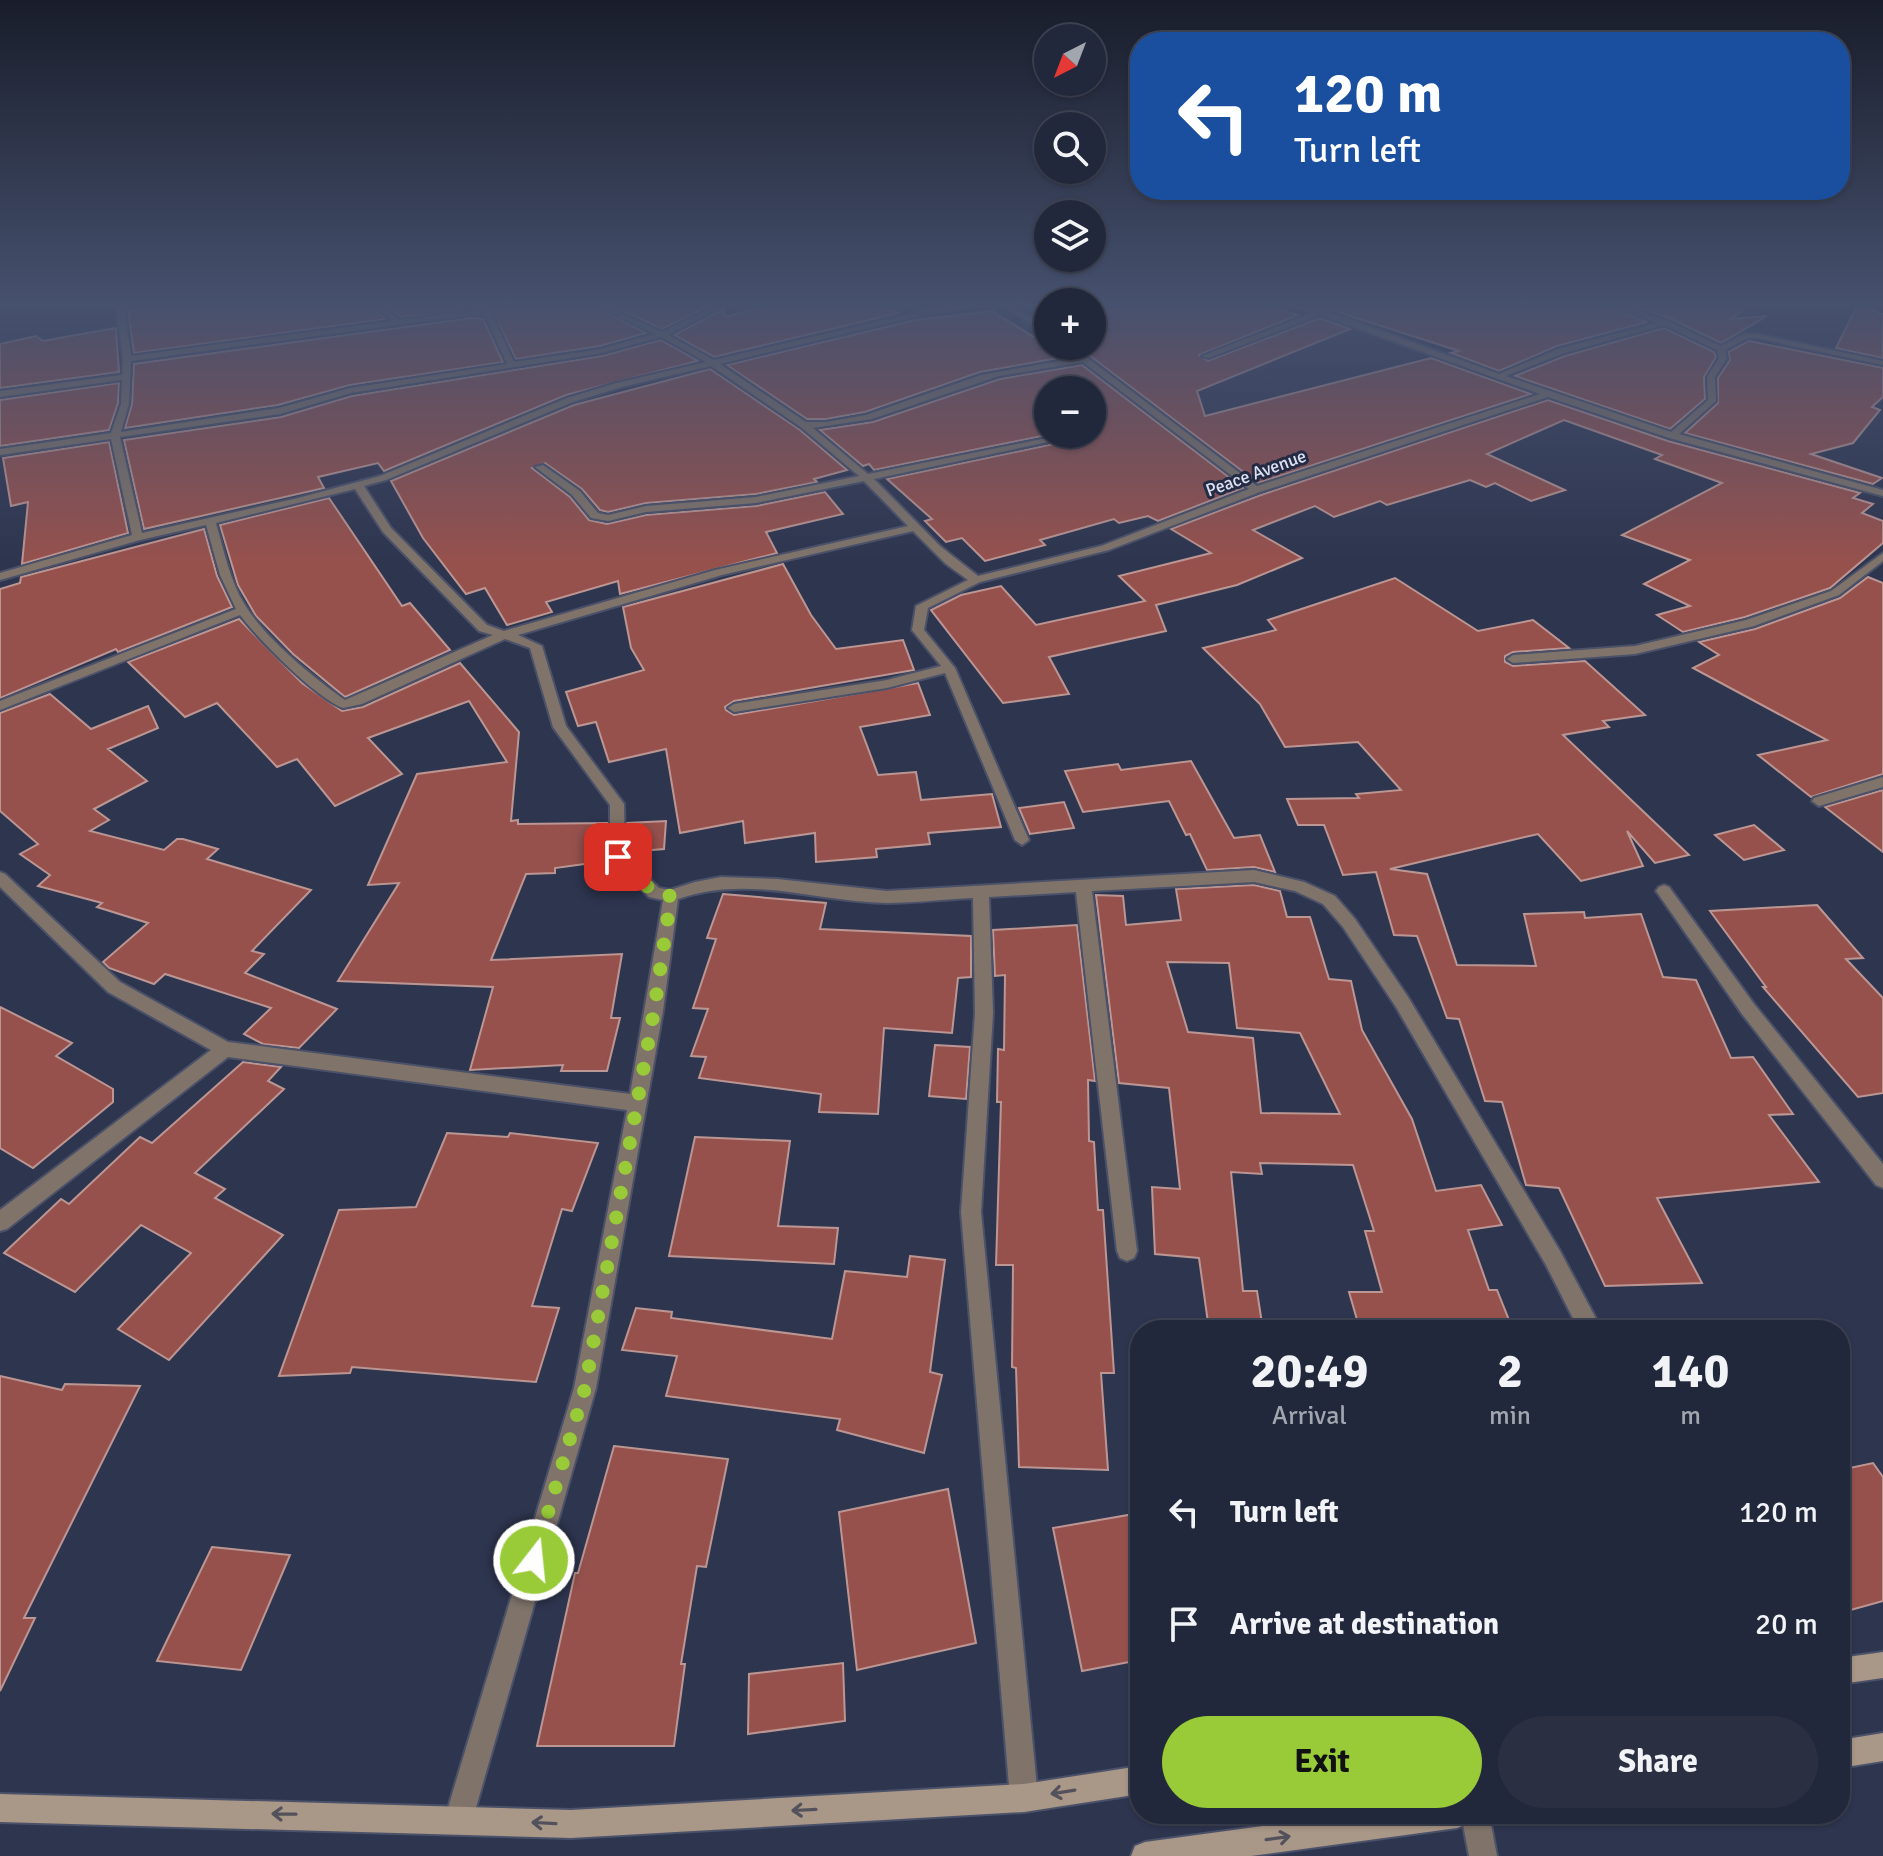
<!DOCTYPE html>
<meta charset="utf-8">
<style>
:root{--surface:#22283b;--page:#2a3042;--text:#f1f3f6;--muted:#a2a6af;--line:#3f4455;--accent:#98cb37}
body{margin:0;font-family:Signika,sans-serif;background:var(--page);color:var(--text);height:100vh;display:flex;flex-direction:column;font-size:30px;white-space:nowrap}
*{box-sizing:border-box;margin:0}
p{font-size:26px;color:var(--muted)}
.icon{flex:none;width:44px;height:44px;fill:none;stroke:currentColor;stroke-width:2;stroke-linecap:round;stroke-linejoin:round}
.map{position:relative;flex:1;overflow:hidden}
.side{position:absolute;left:1130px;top:1320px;width:720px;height:504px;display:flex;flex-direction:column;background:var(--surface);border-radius:32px;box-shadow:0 2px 6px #0004,0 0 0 2px var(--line)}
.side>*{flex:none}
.guide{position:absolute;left:1130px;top:32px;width:720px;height:168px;border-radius:32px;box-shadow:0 2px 6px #0004,0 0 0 2px var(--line);background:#1a4fa0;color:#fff;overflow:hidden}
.needle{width:52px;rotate:222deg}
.tools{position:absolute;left:1034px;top:24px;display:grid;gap:16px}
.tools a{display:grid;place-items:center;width:72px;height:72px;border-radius:50%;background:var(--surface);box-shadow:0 2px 6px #0004,0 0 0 2px var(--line);font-size:40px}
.pin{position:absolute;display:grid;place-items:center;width:68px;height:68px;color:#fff;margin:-34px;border-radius:16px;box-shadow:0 4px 12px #0006}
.me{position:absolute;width:88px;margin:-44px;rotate:16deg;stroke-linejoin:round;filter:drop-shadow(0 0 6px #0008)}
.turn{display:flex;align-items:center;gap:28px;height:168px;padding:0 32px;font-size:36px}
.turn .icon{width:104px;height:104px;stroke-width:2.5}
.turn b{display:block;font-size:56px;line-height:68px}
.eta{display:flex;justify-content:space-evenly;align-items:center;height:136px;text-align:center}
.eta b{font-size:48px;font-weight:700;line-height:56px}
.cta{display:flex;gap:16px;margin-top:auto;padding:16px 32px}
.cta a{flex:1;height:92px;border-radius:48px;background:var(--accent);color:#111;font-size:32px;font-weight:700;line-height:92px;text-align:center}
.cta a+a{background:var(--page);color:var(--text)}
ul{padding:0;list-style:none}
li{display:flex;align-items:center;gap:24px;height:112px;padding:0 32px}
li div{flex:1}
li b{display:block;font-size:30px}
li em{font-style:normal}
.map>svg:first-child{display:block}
</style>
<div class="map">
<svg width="1883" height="1856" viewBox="0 0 1883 1856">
<rect width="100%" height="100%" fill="#2e354f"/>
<g fill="#96514d" stroke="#bc9693" stroke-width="2" fill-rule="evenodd">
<path d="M134,303H368L385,319L134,353L128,311L137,309Z"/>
<path d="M383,303H589L646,333L600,346L516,359L491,309L401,317Z"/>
<path d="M606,303H715L662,329Z"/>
<path d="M779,303H874L899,313L714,357L674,335L724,309L725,317Z"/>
<path d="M1092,303H1257L1298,315L1199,355L1208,361L1320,318L1350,329L1197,391L1205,416L1431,358L1531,394L1258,483L1077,346H1092Z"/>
<path d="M1322,303H1602L1647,322L1557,346L1499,371L1451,353L1459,351L1322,307Z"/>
<path d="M1622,303H1754L1730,319L1767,316L1721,343L1669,318Z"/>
<path d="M1858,304L1883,314V358L1836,348Z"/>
<path d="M992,311L1048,346H1060L1070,356L980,372L865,412L826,419H807L727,365L915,320Z"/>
<path d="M471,318L483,319L503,362L350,385L278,405L125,428L132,404L134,364Z"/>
<path d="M116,328L119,372L0,388V344L36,336L43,341Z"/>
<path d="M1664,328L1714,352L1716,357L1704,377L1705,399L1670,429L1515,376L1565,356Z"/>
<path d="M661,340L698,361L566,395L384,471L378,463L318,477L324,488L144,529L124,440L281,417L352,396L602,356Z"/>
<path d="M1749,341L1883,368V397L1872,407L1880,410L1853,443L1811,454L1882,478L1873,484L1685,433L1718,403V378L1730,360L1728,352Z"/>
<path d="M1082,365L1243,488L1158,521L1148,516L1119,523L1114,519L1040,540L1045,545L985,561L962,538L946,542L925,521L932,519L887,479L1087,437L1092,434V390H1048V434H1052L874,470L869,464L863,466L820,430L873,422L1000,379Z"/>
<path d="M710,369L800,430L847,470L814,479L817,482L756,494L646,503L608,512L600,510L582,489L545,463L532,468L570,497L589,520L607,524L646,515L756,506L825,492L843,514L766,532L777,553L620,594L618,581L546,602L552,612L507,625L485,588L466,594L423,538L391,481L574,405Z"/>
<path d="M119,383L118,403L109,430L0,446V400Z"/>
<path d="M1548,400L1668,441L1860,493L1853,498L1873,504L1862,513L1883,521V543L1830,588L1745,617L1683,632L1657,615L1690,606L1644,584L1690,560L1622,535L1722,483L1655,459L1662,455L1564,420L1487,454L1565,490L1531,501L1495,483L1486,487L1470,480L1387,505L1380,501L1334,517L1315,506L1253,530L1302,558L1237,585L1156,605L1166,631L1049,657L1069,694L1003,703L931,610L961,595L1001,586L1036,625L1145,601L1119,576L1211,553L1171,529L1261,495Z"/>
<path d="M109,442L128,533L22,564L28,502L11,506L3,458Z"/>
<path d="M329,498L402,606L410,603L450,650L345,697L293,654L256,616L238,585L220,525Z"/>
<path d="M204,529L217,576L232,607L118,652L116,649L0,698V589L20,583L21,577Z"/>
<path d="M783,564L811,615L836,649L903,640L914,670L734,701L725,707L726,710L734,715L918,683L930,715L860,727L878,775L916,772L921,800L992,794L1001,827L928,833L930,844L876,849L877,857L816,862L815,833L745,843L743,821L680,833L666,749L609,762L596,722L578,726L566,692L644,670L631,648L623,607Z"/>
<path d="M1868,577L1883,583V774L1811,797L1758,755L1827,740L1693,668L1719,655L1699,642L1755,629L1840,598Z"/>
<path d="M1395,578L1478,631L1533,620L1569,648L1513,652L1505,656V662L1513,666L1585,661L1645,715L1603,721L1609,727L1563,735L1689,855L1655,863L1627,831L1643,866L1581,881L1538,834L1390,869L1427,874L1457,965L1536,966L1524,914L1584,912L1585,918L1641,914L1663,977L1696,980L1731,1058L1753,1057L1793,1114L1769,1115L1819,1182L1657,1198L1702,1283L1605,1286L1559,1188L1526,1185L1502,1102L1485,1101L1459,1019L1447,1018L1417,936L1394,935L1376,872L1343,875L1324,825H1298L1287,799L1359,798L1356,794L1401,790L1358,742L1285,747L1260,704L1203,648L1276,630L1268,620Z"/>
<path d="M239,619L302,683L342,711L363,707L460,663L519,732L511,821L518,820V824L607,823V854L601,855L599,862L555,868V873L526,874L491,960L622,954L611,1018H620L607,1071H561L563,1065L470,1070L493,987L338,981L399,883L368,885L417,774L507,762L469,701L368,738L402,774L335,806L297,759L277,767L217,703L185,717L128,662Z"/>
<path d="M50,694L91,729L148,706L158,728L108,749L147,781L94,809L109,820L90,831L164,850L177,839H183L218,849L207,859L311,890L252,951L264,954L245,973L337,1009L299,1048L263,1044L244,1034L271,1008L165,974L154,984L109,968L103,962L148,923L97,907L102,903L38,886L50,875L20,854L38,844L0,811V713Z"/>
<path d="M1191,761L1234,838L1260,835L1275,872L1254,867L1207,870L1190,834L1186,835L1169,801L1083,812L1065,771L1118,764L1121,770Z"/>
<path d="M1883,790V852L1825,807Z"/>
<path d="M1064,802L1074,828L1030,834L1019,808Z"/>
<path d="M666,821L664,849L628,852L627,823Z"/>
<path d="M1754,825L1784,850L1744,860L1715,835Z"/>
<path d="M1254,885L1280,891L1287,917H1310L1329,979L1351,981L1362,1030L1412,1119L1436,1191L1481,1185L1502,1225L1468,1230L1489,1290H1497L1513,1330H1360L1349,1292H1382L1365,1231H1374L1353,1165L1260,1163L1262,1174L1231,1172L1243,1291H1257L1263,1330H1209L1199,1258L1155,1254L1152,1187L1180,1189L1169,1088L1119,1083L1096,895L1123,896L1126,925L1181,920L1176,889ZM1167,962L1229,963L1237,1028L1300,1033L1340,1114L1261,1113L1253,1038L1188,1032Z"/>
<path d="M723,894L826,903L820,929L971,936V977L958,978L952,1033L884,1028L878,1114L819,1112L821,1094L699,1078L706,1057L691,1056L708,1009L693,1008L716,939L707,938Z"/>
<path d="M1817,905L1863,958L1846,959L1883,998V1093L1858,1097L1763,987H1766L1710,911Z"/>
<path d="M1077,925L1095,1081L1088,1080L1089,1141L1094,1142L1098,1210H1103L1114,1373H1101L1108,1470L1019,1467L1016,1368L1012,1367L1013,1265H996L1001,1102H997L998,1049L1004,1050L1005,975L995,976L993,930Z"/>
<path d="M0,1007L72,1043L56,1056L113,1089V1102L33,1168L0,1148Z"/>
<path d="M935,1045L970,1047L966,1099L929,1096Z"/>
<path d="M243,1062L281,1067L268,1081L284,1089L195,1173L225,1189L215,1198L283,1235L169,1360L118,1329L191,1253L141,1225L75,1292L4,1253L61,1199L69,1204L140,1137L152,1143Z"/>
<path d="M447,1133L508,1137L510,1133L598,1143L572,1211L562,1209L532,1306L559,1308L536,1382L352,1367L350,1373L279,1376L339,1210L416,1207Z"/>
<path d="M695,1137L790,1141L778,1226L838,1228L834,1264L669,1256Z"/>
<path d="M910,1256L945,1260L930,1372L942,1375L924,1453L837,1430L840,1419L666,1396L677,1356L622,1350L636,1308L672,1312L671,1318L832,1339L845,1271L907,1277Z"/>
<path d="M0,1376L62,1390L65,1384L140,1386L24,1618H35L0,1691Z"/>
<path d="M614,1446L728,1459L706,1567L697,1566L681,1664H685L674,1746H537L575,1573H578Z"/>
<path d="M1873,1463L1883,1477V1601L1840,1613V1470Z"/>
<path d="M948,1489L976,1643L857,1670L839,1512Z"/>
<path d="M1134,1514L1140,1538V1660L1082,1671L1053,1528Z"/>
<path d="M212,1547L290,1555L241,1670L157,1661Z"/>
<path d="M843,1663L845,1721L748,1734L749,1674Z"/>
</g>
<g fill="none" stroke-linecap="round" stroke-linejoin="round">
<defs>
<g id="street">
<path d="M111,303H118L124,307L131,356L392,321L371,303H379L400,320L471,311L491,312L514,362L601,349L654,334L592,303H600L662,332L721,303H729L668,335L714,360L931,309L994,303L991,305L931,313L720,364L806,422H826L866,415L981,375L1077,358L1063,346H1072L1257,486L1540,394L1320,315L1209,358L1202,356L1312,313L1285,303L1324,310L1499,374L1558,349L1657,323L1605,303H1614L1668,321L1721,346L1744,334H1756L1883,361V365L1756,338H1748L1725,350L1727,358L1715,377L1716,401L1679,434L1883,490V496L1669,438L1548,397L1260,492L1109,550L980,582L928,608L924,630L955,668L1029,840L1022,845L1015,840L945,673L887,688L734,712L728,708L734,704L887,680L941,666L912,630L916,606L968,580L946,564L913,531L722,575L518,635L542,646L566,726L624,804L625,855L659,888L670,890L695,882L721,877L777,879L887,891L1254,870L1304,882L1335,896L1355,919L1408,997L1560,1251L1602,1330H1579L1546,1265L1396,1007L1343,927L1323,904L1295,891L1254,882L1092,891L1137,1251L1134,1258L1127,1261L1120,1258L1117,1251L1076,892L989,897L993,1013L981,1212L1038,1798L1034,1808L1024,1812L1014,1808L1010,1798L961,1212L975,1013L973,898C945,899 915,903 887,903C816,902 748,874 678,899L663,1011L596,1388L473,1818L469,1828L459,1832L449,1828L445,1818L574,1388L627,1110L228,1057L7,1229L0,1231V1210L211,1050L108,992L0,887V872L5,874L120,982L228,1042L630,1094L663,900L649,897L610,857V805L553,727L530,648L505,639L362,704L343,708C316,698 259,640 240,615L0,710V701L236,609L220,575L206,525L140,540L0,580V573L132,535L111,439L0,455V449L111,433L121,404L122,380L0,397V391L122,375L123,359L116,308ZM471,315L485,316L507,364L350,388L279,408L121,432L129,404L131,361ZM1664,325L1717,350L1719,358L1707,377L1708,400L1671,432L1506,376L1564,353ZM661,337L706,362L616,383L567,398L380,476L298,498L142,533L120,437L280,414L351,393L602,353ZM1083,362L1249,489L1101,546L978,576L940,546L874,479L1086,434H1067L868,474L813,428L872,419L999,376ZM711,366L802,428L859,476L756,497L646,506L608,515L598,513L580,491L543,465L535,467L572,495L591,518L608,521L646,512L756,503L864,481L908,526L715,570L504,631L487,625L391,528L364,486L386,480L573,402L622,387ZM355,489L383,532L479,631L493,635L345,700C313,677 266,639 245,605C230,581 224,551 216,523Z"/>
<path d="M1000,303H1008L1048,329V335Z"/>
<path d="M1883,553V561L1839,595L1754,626L1635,654L1513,663L1507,659L1513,655L1635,646L1746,620L1831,591Z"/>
<path d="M1883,777V787L1819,806L1812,801L1814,798Z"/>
<path d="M1664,885L1669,887L1754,1004L1883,1164V1188L1876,1185L1742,1014L1659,895L1656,891L1659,887Z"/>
<path d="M1461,1814H1489L1497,1856H1469Z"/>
</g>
<g id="secondary">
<path d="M1883,1652V1678L1840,1684V1658Z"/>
<path d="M1883,1733V1761L1840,1768V1740Z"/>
<path d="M1140,1766V1794L1024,1812L571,1838L0,1822V1794L571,1810L1024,1784Z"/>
<path d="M1352,1814H1471L1467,1824L1457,1828L1251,1856H1131L1135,1846L1145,1842Z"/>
</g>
</defs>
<use href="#street" stroke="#4a5169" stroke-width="4"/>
<use href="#secondary" stroke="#4a5169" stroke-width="4"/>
<use href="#street" fill="#80746a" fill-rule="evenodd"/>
<use href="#secondary" fill="#a99787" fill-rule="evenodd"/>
</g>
<defs><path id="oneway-shaft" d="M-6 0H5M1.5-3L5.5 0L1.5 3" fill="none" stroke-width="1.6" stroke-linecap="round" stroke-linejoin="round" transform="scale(2)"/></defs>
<g stroke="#53515b">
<use href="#oneway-shaft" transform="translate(1063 1792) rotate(171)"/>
<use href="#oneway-shaft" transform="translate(804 1810) rotate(177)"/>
<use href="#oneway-shaft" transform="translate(284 1814) rotate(-179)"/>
<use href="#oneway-shaft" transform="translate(544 1823) rotate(-177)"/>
<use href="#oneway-shaft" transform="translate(1278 1838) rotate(-8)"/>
</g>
<linearGradient id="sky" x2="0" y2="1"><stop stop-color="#191d2b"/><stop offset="0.54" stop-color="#46516e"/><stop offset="1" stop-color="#46516e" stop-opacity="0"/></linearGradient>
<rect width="1883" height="562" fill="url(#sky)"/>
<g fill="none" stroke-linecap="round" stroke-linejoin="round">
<path stroke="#98cb37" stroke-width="14" stroke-dasharray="0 25.2" d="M534,1560L585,1388L654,1011L671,896L654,893L618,857"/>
</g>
<g text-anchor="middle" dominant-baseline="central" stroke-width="6" stroke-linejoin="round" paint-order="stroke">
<g font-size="18" fill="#dce1f1" stroke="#242b44">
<text transform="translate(1256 473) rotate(-20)">Peace Avenue</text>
</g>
</g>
</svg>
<div class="tools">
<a><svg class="needle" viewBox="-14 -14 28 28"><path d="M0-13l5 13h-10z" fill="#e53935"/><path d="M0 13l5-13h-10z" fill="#a2a6af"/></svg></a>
<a><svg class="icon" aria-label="search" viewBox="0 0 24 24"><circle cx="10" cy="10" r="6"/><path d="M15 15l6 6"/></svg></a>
<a><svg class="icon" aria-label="layers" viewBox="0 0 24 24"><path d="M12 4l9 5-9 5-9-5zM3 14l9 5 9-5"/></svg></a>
<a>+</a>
<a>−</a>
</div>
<div class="pin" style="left:618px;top:857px;background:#d93025"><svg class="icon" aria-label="arrive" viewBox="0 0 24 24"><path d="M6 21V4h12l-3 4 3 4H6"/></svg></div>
<svg class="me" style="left:534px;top:1560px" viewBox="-20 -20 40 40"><circle r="17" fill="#98cb37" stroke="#fff" stroke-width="3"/><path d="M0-11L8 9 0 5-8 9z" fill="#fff"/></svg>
<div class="guide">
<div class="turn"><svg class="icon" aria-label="left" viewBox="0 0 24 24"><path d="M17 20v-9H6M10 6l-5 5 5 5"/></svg><div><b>120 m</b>Turn left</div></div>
</div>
<section class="side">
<div class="eta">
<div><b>20:49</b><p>Arrival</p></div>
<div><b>2</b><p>min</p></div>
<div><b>140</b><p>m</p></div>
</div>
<ul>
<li><svg class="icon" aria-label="left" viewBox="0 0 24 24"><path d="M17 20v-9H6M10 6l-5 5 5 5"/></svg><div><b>Turn left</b></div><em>120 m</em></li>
<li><svg class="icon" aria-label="arrive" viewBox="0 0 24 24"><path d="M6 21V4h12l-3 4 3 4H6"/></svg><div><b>Arrive at destination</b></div><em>20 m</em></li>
</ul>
<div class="cta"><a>Exit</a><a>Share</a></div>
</section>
</div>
